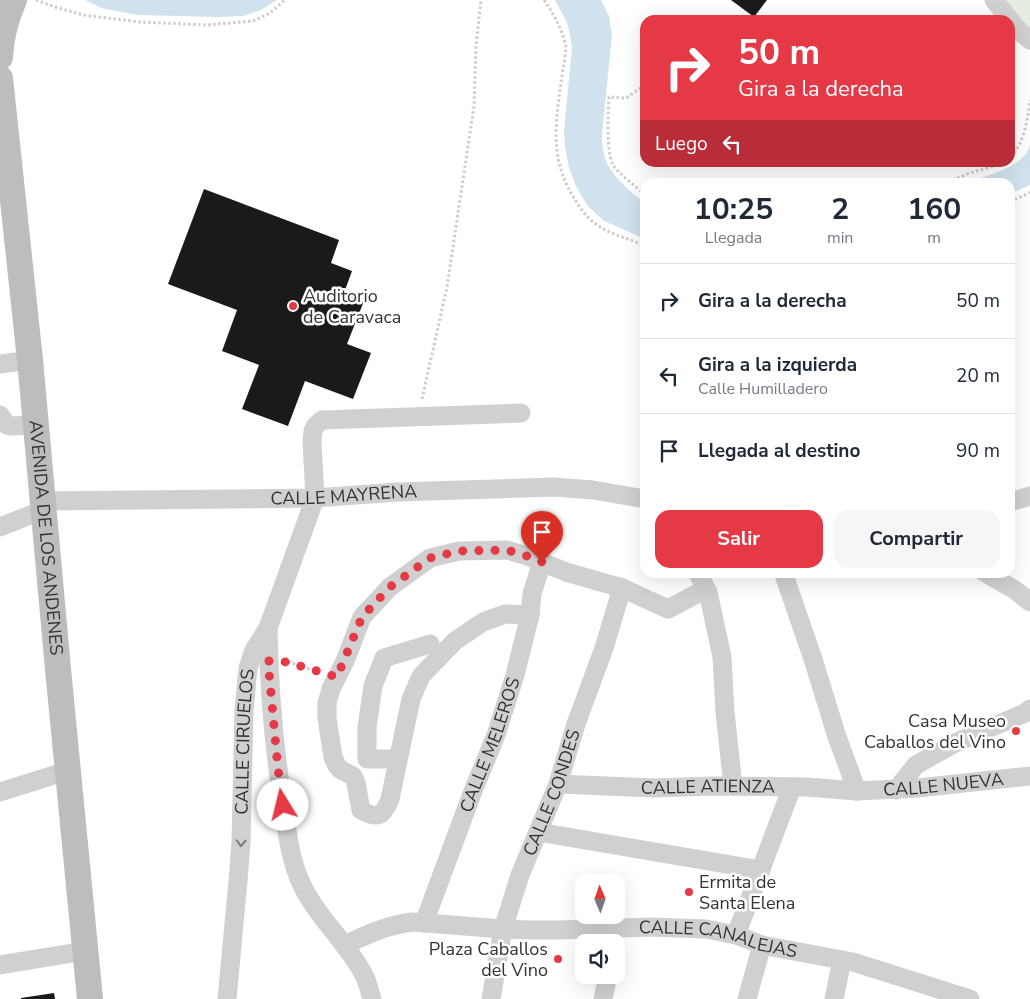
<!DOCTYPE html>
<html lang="es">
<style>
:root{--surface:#fff;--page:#f6f6f7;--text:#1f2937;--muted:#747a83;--line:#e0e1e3;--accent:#e63946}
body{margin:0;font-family:"Nunito Sans",sans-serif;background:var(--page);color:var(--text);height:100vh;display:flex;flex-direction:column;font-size:19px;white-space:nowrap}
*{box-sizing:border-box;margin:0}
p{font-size:16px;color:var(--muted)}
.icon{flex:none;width:28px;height:28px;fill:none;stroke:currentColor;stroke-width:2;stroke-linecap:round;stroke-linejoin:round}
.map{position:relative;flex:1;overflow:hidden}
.side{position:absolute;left:640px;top:178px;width:375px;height:400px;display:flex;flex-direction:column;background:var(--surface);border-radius:15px;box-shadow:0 5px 20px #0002}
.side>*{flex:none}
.top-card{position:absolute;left:640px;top:15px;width:375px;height:152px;border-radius:15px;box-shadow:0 5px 20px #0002;background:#e63946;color:#fff;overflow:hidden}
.needle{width:32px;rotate:358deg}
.tools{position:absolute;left:575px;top:874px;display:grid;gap:10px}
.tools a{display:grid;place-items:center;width:50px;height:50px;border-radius:10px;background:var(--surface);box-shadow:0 5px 20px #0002;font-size:25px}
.pin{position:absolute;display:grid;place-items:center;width:42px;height:42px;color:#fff;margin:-51px -21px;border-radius:50% 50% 50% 0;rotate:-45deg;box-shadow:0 0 5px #0007}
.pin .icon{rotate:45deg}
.me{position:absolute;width:55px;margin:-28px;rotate:351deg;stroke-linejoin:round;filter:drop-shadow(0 0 4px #0008)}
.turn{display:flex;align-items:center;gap:18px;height:105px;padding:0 15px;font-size:22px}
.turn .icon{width:65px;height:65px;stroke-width:2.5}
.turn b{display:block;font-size:35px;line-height:42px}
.then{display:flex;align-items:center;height:48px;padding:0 15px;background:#0003;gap:10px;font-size:19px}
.eta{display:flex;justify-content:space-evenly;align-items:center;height:85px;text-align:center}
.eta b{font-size:30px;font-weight:700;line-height:35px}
.button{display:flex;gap:10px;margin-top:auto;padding:10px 15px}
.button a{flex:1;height:58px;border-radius:15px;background:var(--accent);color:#fff;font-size:20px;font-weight:700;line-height:58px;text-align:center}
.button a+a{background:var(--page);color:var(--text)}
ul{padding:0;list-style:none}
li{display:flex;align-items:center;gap:15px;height:75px;padding:0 15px;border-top:1px solid var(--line)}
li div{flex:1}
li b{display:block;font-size:19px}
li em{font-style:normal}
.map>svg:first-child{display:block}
</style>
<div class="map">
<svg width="1030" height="999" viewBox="0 0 1030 999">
<rect width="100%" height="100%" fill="#fff"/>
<path fill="#e6ecdf" d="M995,0H1030V40Z"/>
<g fill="#cfe2ee">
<path d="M85,0H277L261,10L243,16L218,17L137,15L101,8Z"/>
<path d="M555,0H601L609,16L612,35L602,134C602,144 603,156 608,165C616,180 632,193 645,203V239L604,221L587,205L576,186L569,168L565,147L564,131L572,48L570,34L566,20Z"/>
<path d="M1030,144V185L1010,194V182H969C988,175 1026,167 1030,144Z"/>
</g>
<g fill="#1a1a1a">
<path d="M731,0H767L754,17Z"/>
<path d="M204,189L339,240L331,263L352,271L344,293L364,301L347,344L371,353L353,399L305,381L288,426L242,409L259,365L222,351L237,310L168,284Z"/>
<path d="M54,993L55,999H21V998Z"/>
</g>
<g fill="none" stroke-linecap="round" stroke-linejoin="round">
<g stroke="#cdcdcd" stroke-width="3" stroke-dasharray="2.5 2.5" stroke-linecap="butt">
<path d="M36,0L55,7L83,15L140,22L207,25L253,21L270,13L285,0"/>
<path d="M544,0C554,15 563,30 566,48C562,84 550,131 560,166C563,178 568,188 574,198C579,207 587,218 596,224C610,235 629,238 645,246"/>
<path d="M645,85L626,98L609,97C608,113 606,151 613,165C617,172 638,189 645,194"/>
<path d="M1010,156C1024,146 1028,117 1030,100"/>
<path d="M948,182L970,173L994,166L1000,162"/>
<path d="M1010,201L1023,196L1030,192"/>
<path d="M422,399L447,287L474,106L476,46L481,0"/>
<path d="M288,662L320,672"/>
</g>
<g stroke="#d0d0d0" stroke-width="19">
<path d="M994,0L1010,20"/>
<path d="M1010,20L1016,28L1030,40"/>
<path d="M0,364L30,360"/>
<path d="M0,415L7,425L11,426L36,425"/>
<path id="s1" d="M42,501L315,498L398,492L553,487L593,490L645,499"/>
<path d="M1010,502L1030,496"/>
<path d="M0,527L43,510"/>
<path d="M697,572L708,592L722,657L725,712L733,786"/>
<path d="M783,572L813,659L837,737L857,791"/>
<path d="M984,572L1015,590L1030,602"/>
<path d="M530,615L505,614L483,622L455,641L421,676L411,699L390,799C383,817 377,819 361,810L356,783L353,776L341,770L337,766L333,757L327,718V703L331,689L345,661L362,617L390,587L430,558L459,551L507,550L527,556L566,572L622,588L668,609L706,589"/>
<path d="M268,628C269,689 274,750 284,810C288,836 290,859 301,883C317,918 348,943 365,977C368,984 370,992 372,999"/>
<path d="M398,759H367V727L373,686L384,658L430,644"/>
<path id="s2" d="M558,784L654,788L712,786L807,787L857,791L918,788L1030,776"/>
<path d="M896,790L916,765L957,742L1025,713L1030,709"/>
<path d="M0,792L67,771"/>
<path d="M538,832L761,870"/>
<path id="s3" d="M424,923L473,791L496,735L515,675L530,615L532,594L542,562"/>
<path d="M736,935L792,787"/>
<path id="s4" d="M345,945C368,934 387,925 413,922L503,929L529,930H560L651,927L706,929L736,935L762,945L853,962L970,999"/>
<path d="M0,965L85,951"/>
<path id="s5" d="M227,999L238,881L241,842L244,711L248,668L254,650L268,628L315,498L312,441L313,431L316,425L322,420L521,413"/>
<path id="s6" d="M491,999L503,929L520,875L558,784L576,724L604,648L622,588"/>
<path d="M603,999L608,975"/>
<path d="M747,999L762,945"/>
<path d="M834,999L842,960"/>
</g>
<g stroke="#bdbdbd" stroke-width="26">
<path d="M0,57C1,37 6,18 14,0"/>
<path id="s7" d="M0,78L30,360L58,669L90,999"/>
</g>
</g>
<defs><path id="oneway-chevron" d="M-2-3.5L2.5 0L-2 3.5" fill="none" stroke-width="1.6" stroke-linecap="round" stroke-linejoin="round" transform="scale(1.25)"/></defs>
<use stroke="#7a7a7a" href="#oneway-chevron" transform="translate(241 843) rotate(93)"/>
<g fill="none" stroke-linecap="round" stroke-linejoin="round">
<path stroke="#e63946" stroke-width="9" stroke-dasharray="0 16.2" d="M283,805L278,769L268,661L287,662L337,677L362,617L390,587L430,558L459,551L507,550L527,556L542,562"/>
</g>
<g fill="#e63946" stroke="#fff" stroke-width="2">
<circle cx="293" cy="306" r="5"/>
<circle cx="1016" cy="731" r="5"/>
<circle cx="689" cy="892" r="5"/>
<circle cx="558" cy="959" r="5"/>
</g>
<g text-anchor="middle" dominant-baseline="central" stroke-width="5" stroke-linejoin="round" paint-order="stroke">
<g font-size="18" fill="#333" stroke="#fff" text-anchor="start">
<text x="303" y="296">Auditorio<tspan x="303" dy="21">de Caravaca</tspan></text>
<text x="1006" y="721" text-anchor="end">Casa Museo<tspan x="1006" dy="21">Caballos del Vino</tspan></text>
<text x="699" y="882">Ermita de<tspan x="699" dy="21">Santa Elena</tspan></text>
<text x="548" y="949" text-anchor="end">Plaza Caballos<tspan x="548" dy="21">del Vino</tspan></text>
</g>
<g font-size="18" fill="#333" stroke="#fff">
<text stroke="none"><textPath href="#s1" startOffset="302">CALLE MAYRENA</textPath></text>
<text stroke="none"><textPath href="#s7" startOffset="462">AVENIDA DE LOS ANDENES</textPath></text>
<text stroke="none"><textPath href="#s5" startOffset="258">CALLE CIRUELOS</textPath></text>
<text stroke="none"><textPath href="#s3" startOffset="190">CALLE MELEROS</textPath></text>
<text stroke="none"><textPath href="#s2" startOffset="386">CALLE NUEVA</textPath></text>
<text stroke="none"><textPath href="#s2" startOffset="150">CALLE ATIENZA</textPath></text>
<text stroke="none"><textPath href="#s6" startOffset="216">CALLE CONDES</textPath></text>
<text stroke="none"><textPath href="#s4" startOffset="379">CALLE CANALEJAS</textPath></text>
</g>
</g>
</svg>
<div class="tools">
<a><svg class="needle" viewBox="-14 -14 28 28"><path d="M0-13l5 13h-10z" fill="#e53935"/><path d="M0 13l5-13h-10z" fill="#747a83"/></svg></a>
<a><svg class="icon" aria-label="sound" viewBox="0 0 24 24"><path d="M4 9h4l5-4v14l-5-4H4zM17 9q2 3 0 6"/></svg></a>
</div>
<div class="pin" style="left:542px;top:562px;background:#d93025"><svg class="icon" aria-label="arrive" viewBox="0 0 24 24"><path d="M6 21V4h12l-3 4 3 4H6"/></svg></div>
<svg class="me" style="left:283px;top:805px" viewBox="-20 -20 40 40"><circle r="19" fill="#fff"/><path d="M0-13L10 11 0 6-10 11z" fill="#e63946"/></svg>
<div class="top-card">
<div class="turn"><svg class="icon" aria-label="right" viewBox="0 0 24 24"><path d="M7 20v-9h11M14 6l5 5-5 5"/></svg><div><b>50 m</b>Gira a la derecha</div></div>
<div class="then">Luego<svg class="icon" aria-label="left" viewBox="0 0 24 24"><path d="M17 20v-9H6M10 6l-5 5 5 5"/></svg></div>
</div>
<section class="side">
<div class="eta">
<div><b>10:25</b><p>Llegada</p></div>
<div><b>2</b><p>min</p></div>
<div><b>160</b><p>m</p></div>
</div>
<ul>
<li><svg class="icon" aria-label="right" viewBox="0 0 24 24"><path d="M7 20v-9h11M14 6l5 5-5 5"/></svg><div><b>Gira a la derecha</b></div><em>50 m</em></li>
<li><svg class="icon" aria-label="left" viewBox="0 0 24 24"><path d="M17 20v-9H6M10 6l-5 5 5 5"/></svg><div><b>Gira a la izquierda</b><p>Calle Humilladero</p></div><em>20 m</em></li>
<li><svg class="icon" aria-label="arrive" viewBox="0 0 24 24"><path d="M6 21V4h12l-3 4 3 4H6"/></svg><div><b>Llegada al destino</b></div><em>90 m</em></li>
</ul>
<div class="button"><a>Salir</a><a>Compartir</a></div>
</section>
</div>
